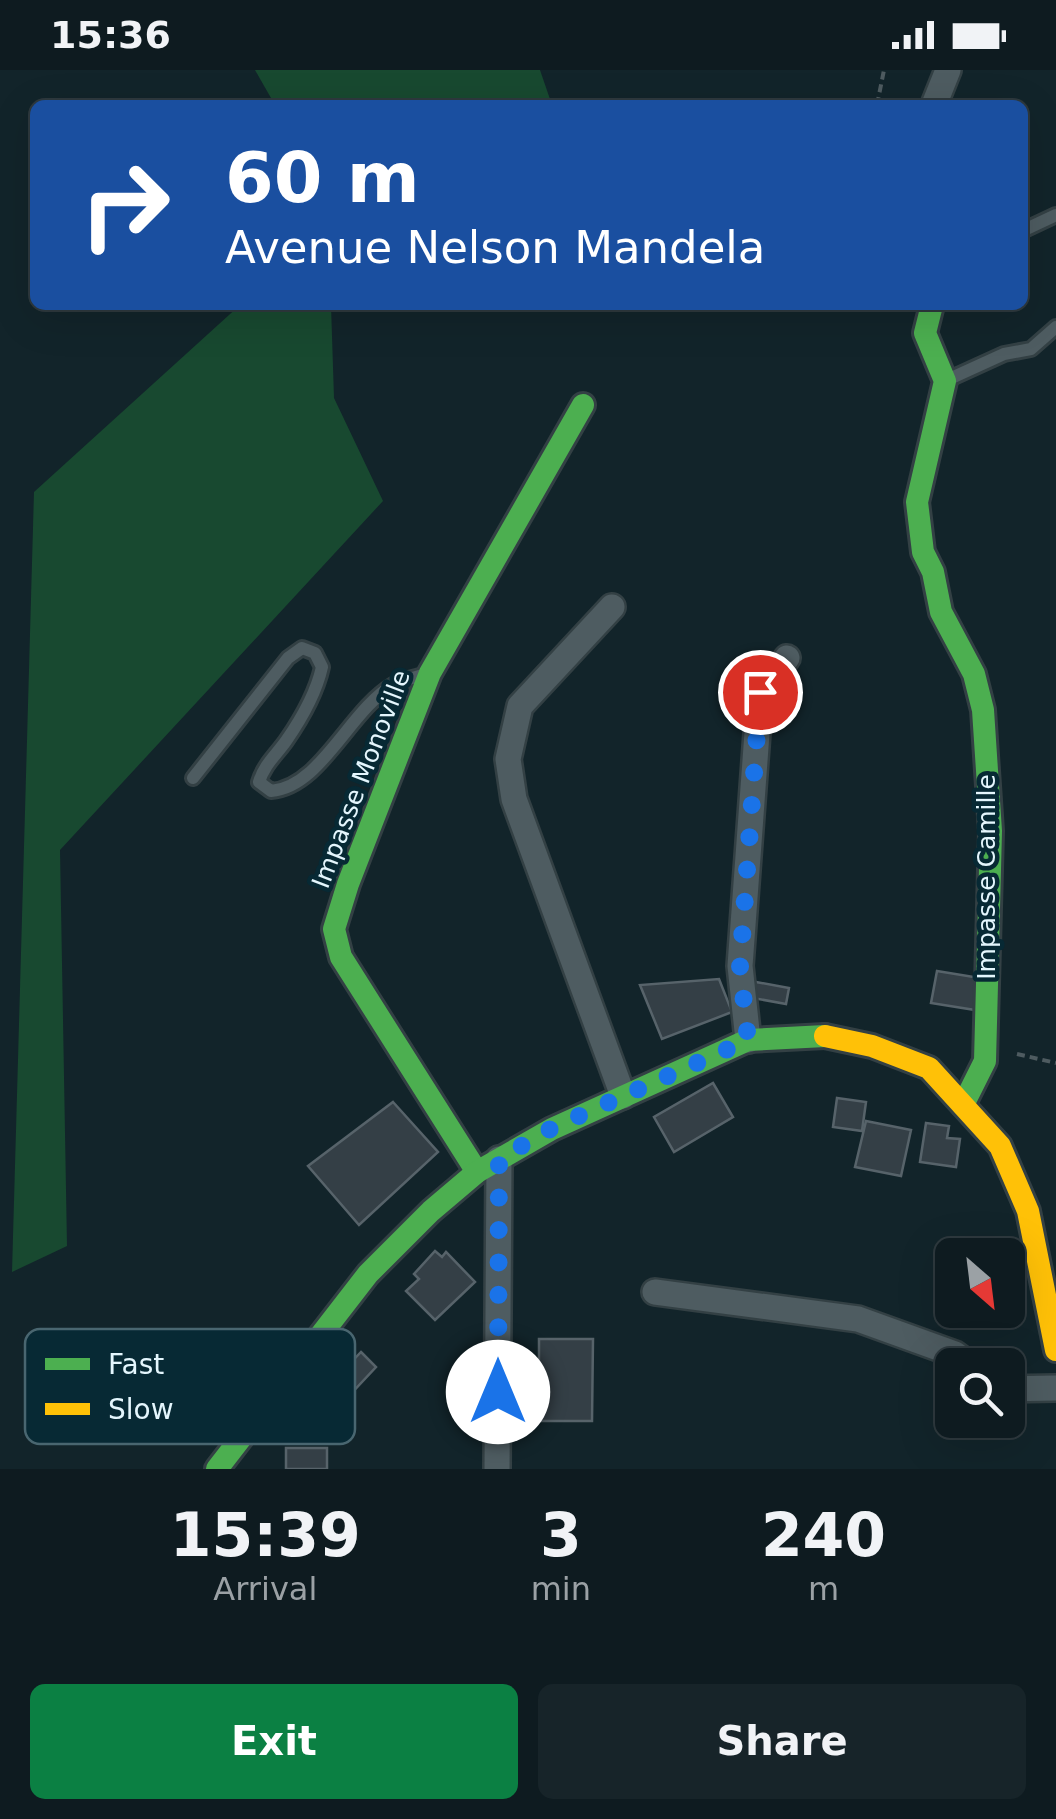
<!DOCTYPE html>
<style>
:root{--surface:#0e1b20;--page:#172429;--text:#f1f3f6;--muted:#9ba1a5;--line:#2e393e;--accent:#0b8043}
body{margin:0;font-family:"DejaVu Sans",sans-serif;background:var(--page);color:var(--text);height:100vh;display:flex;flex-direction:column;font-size:38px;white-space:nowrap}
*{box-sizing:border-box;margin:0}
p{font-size:32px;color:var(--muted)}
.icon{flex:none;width:55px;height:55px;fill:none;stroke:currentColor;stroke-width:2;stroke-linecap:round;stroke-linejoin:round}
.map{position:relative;height:1399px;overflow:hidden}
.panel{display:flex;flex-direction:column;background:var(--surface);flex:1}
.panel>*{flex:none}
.banner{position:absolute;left:30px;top:30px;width:998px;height:210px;border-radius:15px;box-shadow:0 10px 40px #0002,0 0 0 2px var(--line);background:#1a4fa0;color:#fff;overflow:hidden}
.needle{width:65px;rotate:152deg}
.controls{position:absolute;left:935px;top:1168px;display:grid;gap:20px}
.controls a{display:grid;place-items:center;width:90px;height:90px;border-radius:15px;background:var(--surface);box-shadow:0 10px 40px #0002,0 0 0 2px var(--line);font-size:50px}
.pin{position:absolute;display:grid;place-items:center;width:85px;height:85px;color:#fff;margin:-42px;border:5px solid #fff;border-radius:50%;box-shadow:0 2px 10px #0007}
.me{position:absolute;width:110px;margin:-55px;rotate:0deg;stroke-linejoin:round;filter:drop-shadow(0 0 8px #0008)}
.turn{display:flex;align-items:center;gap:35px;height:210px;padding:0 30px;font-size:45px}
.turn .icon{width:130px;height:130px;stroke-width:2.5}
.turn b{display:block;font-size:70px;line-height:85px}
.eta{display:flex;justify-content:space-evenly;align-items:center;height:170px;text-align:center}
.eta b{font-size:60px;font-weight:800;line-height:70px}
.cta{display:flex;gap:20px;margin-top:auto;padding:20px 30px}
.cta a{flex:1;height:115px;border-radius:15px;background:var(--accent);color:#fff;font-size:40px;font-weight:800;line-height:115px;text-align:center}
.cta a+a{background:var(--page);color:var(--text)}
.status{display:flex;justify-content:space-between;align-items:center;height:70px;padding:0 50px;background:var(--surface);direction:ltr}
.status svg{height:28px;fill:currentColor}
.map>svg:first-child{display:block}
</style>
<div class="status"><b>15:36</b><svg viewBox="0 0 49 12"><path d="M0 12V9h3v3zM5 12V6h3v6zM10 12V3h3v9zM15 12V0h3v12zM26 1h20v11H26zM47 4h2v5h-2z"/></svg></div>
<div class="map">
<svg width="1056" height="1399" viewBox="0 0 1056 1399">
<rect width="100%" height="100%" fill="#12242a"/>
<g fill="#184930">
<path d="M255,0H540L552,35H275Z"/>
<path d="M240,235H331L334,328L383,431L60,780L67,1176L12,1202L34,422Z"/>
</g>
<g fill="#343f46" stroke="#57636a" stroke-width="2.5">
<path d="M937,901L980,908L975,940L931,933Z"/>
<path d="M719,909L732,942L662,969L640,915Z"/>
<path d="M756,912L789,918L786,934L753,928Z"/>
<path d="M713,1013L733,1047L674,1082L654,1047Z"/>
<path d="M837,1028L866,1032L862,1061L833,1057Z"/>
<path d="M393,1032L438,1082L359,1155L308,1096Z"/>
<path d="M866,1051L911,1060L901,1106L855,1097Z"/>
<path d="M926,1053L949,1056L947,1068L960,1069L956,1097L920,1092Z"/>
<path d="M435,1181L442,1187L446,1182L475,1212L435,1250L406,1221L419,1209L414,1204Z"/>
<path d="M539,1269H593L592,1351H539Z"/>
<path d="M361,1282L376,1297L332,1344L316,1329Z"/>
<rect x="286" y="1378" width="41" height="21"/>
</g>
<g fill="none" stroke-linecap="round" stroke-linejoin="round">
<defs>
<g id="lane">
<path d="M1022,161L1056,145"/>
<path d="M947,310L1004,284L1031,279L1056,257"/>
<path d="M193,708L288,588L302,578L315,583L322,597C316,624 302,648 286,671C276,685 264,695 259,712L271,721C321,717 349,641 393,615C401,610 414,608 423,605"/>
</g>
<g id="street">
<path d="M934,35L948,0"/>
<path d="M612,537L520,636L508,689L514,729L623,1026"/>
<path d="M748,970L740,896L760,622L787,588"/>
<path d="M655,1222L858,1249L955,1284L970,1295"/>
<path d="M1008,1319L1056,1318"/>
<path d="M497,1399L499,1089"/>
</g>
<g id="fast">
<path d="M932,235L925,263L945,311L917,432L923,482L933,502L941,542L974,604L983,640L991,761L985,991L963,1035"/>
<path d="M477,1102L341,887L334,859L348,814L430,603L583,335"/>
<path d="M217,1399L368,1204L431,1141L477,1102L552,1059L748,970L825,966"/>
</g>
<path id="slow" d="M825,966L872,976L929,998L1000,1076L1028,1141L1056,1280"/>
</defs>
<use href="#lane" stroke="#334044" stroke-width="18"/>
<use href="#street" stroke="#334044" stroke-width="30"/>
<use href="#fast" stroke="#334044" stroke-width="28"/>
<use href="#slow" stroke="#334044" stroke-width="28"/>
<g stroke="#4e5b60" stroke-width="4" stroke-dasharray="8 5" stroke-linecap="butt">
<path d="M877,35L884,0"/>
<path d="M1017,984L1056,993"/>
</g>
<use href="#lane" stroke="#4e5c61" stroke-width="12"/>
<use href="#street" stroke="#4e5c61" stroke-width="25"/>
<use href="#fast" stroke="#4caf50" stroke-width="22"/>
<use href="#slow" stroke="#ffc107" stroke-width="22"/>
</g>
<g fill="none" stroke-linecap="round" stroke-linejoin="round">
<path stroke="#1a73e8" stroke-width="18" stroke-dasharray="0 32.4" d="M498,1322L499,1089L552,1058L748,970L740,896L760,622"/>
</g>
<g text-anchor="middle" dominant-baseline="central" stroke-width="9" stroke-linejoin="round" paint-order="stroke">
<g font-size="25" fill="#e4f6fd" stroke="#072934">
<text transform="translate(361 709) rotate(-69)">Impasse Monoville</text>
<text transform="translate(986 807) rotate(-90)">Impasse Camille</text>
</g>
</g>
<rect x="25" y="1259" width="330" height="115" rx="15" fill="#072934" stroke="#496670" stroke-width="2.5"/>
<rect x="45" y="1288" width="45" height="12" fill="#4caf50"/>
<rect x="45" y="1333" width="45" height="12" fill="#ffc107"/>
<g font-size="28" fill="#e4f6fd">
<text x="108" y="1304">Fast</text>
<text x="108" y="1349">Slow</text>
</g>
</svg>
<div class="controls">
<a><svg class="needle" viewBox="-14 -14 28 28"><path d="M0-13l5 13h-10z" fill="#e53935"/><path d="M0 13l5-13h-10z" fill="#9ba1a5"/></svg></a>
<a><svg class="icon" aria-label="search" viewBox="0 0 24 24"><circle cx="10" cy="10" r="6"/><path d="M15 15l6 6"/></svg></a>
</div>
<div class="pin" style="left:760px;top:622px;background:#d93025"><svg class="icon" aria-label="arrive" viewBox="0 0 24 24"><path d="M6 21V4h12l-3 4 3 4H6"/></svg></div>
<svg class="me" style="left:498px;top:1322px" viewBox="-20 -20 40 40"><circle r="19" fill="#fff"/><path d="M0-13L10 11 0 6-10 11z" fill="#1a73e8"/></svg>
<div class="banner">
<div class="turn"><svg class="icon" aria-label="right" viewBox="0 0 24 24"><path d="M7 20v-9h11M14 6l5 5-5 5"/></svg><div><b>60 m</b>Avenue Nelson Mandela</div></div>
</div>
</div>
<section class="panel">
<div class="eta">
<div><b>15:39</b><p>Arrival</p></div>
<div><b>3</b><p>min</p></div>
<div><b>240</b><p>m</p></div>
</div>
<div class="cta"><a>Exit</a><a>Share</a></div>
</section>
